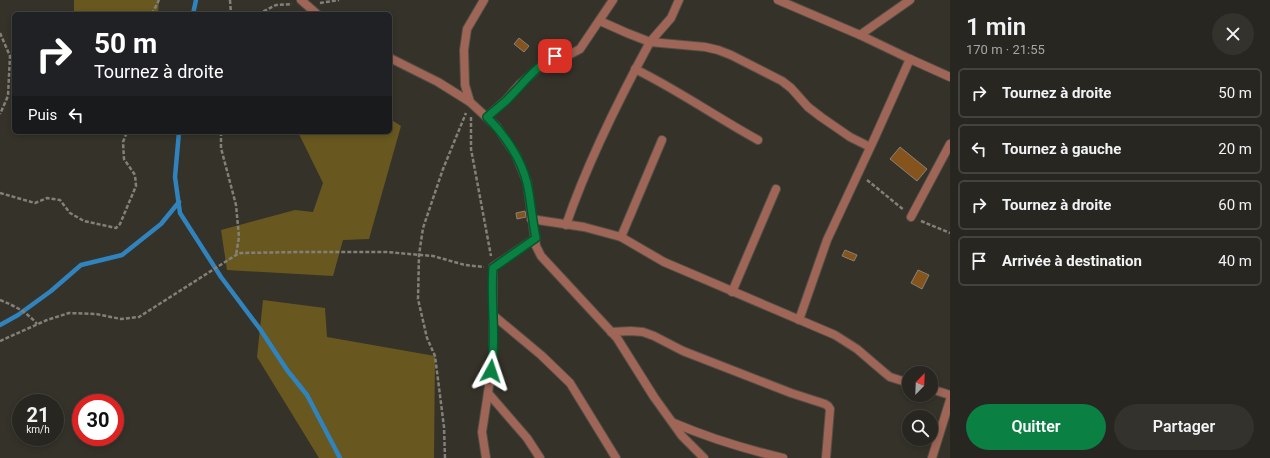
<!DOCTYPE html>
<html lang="fr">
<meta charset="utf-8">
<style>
:root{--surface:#282620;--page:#34322d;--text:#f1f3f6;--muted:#a5a5a5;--line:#44433e;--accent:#0b8043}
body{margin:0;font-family:Roboto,sans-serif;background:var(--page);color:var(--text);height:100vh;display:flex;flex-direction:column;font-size:15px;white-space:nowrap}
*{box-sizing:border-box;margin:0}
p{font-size:13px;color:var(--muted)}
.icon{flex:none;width:22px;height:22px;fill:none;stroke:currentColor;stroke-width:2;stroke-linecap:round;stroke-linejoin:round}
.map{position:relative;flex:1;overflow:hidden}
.side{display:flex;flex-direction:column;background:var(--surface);width:320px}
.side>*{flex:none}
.hud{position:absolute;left:12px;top:12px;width:380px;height:122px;border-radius:6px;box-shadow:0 2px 6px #0003,0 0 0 1px var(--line);background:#202124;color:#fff;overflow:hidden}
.needle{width:26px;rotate:23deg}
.controls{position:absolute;left:902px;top:366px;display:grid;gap:8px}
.controls a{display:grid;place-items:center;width:36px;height:36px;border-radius:50%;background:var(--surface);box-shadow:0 2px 6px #0003,0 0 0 1px var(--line);font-size:20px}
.speed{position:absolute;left:12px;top:394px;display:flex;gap:8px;font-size:20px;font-weight:700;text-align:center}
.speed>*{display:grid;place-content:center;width:52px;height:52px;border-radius:50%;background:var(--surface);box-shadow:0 2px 6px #0003,0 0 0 1px var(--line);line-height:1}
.speed small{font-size:10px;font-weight:400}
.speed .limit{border:6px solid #d22;background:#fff;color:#111}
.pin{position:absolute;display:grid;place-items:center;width:34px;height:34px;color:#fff;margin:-17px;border-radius:8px;box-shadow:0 2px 6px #0006}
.me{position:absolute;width:44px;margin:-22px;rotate:5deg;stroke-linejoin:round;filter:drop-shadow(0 0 3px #0008)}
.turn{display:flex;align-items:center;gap:14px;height:84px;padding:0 16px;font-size:18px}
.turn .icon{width:52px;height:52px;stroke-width:2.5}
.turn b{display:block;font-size:28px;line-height:34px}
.then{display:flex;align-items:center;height:38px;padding:0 16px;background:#0003;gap:8px;font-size:15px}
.round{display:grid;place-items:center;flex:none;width:42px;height:42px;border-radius:21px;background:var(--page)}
.summary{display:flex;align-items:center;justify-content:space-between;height:68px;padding:0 16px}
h1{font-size:24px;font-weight:600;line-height:30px}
.cta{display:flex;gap:8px;margin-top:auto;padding:8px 16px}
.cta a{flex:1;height:46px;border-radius:24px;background:var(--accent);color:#fff;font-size:16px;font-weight:600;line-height:46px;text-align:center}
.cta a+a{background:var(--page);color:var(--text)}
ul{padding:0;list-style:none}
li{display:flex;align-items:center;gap:12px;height:50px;margin:0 8px 6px;padding:0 8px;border:2px solid var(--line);border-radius:6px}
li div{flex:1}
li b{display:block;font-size:15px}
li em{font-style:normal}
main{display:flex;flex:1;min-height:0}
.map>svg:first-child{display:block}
</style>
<main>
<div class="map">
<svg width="950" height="458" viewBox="0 0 950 458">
<rect width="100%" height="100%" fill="#35322a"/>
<g fill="#68581f">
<path d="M74,0H159L158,14H74Z"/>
<path d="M390,119L401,126L369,239L343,240L333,276L227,270L221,230L295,210L313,212L323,183L298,132H390Z"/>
<path d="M263,300L325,308L327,337L435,356L434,458H319L257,357Z"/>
</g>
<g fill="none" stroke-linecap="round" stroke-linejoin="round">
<g stroke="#3083bc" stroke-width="4.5">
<path d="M193,14L196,0"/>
<path d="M179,132L175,177L180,213L221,277L260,329L287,370L307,395L340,458"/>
<path d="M0,325L18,315L51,291L81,265L122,255L161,224L179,202"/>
</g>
</g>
<g fill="#85541d" stroke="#89817a">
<path d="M519,38L529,46L524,52L514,44Z"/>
<path d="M900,147L927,169L917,181L890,159Z"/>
<path d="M525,211L526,217L517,219L516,213Z"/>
<path d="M845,250L857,255L854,261L842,256Z"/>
<path d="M918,270L929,275L922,289L911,283Z"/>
</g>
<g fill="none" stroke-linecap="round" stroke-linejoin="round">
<defs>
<g id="minor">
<path d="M301,0L317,14"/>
<path d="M484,0L467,29L464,50L465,85L470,102L497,127L516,155L527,182L536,246L541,256L617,338L654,397L682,436L704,458"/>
<path d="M679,0L671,18L650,42L705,47L718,50L731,55L782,81L791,88L808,107L821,117L850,137L870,147"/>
<path d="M860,35L910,0"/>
<path d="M390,58L438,82L470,102"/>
<path d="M635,69C678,90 716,117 758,140"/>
<path d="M487,117L506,100L520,84L547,61L555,56L565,57L580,49L613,0"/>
<path d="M911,217L950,144"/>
<path d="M531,219L584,227L621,237L664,262L835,335L857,349L885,373L890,377L909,383"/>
<path d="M566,225C588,161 618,101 650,42L627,33L600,21"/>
<path d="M621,237L662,140"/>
<path d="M732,292L776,189"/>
<path d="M493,315L541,355L570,383L616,458"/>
<path d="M799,320L827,240L876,135L910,59"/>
<path d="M611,332L631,331L643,332L654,336L683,351L791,393L825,404L828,406L830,409L826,458"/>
<path d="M931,389L950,395"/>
<path d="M488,393L527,438L540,458"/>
<path d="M674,423C709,438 745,449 783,458"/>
<path d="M486,458L482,432L493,360V267L536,238"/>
<path d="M932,458L950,400"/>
</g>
<path id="tertiary" d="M778,0L860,35L910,59L950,77"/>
</defs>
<use href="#minor" stroke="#514f47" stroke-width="10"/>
<use href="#tertiary" stroke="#514f47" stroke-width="10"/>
<g stroke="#83807a" stroke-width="2.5" stroke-dasharray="4 2" stroke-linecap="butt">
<path d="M230,0L231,14"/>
<path d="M320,3L339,0"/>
<path d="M152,14L159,0"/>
<path d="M258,14L276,5L292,4"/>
<path d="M0,33L10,56L8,96L0,114"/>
<path d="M471,117V149L491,256"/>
<path d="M221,132V148L236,205L239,237L236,255"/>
<path d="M867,180L904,210"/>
<path d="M0,193L35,203L47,198L60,200L70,213L84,221L116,228L120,224L136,186L135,175L124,159L123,142L127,132"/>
<path d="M921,221L950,233"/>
<path d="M0,300C15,306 27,312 37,324"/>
<path d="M0,341L47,320L69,313L96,314L121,319L139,317L236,255L241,253L299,252H386L433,256L465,265L484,267"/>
<path d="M445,458L444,427L435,356L427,338L418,299L419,255L423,228L443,169L466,113"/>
</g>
<use href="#minor" stroke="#9f6556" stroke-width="8"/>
<use href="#tertiary" stroke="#9f6556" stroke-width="8"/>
</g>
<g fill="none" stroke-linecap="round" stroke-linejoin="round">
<defs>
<path id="route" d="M491,371C497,336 490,302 493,268L536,238C532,220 531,200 527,183C521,158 504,134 487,117C493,112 500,106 506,101C522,85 535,67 555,56"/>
</defs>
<use href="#route" stroke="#07532c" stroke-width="10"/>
<use href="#route" stroke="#0b8043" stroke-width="7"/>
</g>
</svg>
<div class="controls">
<a><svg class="needle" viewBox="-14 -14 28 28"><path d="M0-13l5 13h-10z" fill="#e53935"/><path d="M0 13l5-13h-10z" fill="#a5a5a5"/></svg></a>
<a><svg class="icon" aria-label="search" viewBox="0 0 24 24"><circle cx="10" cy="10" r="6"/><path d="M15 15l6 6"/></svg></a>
</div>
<div class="speed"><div>21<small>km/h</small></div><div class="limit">30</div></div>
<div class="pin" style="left:555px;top:56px;background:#d93025"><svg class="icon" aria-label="arrive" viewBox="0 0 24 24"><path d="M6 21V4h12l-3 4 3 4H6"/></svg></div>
<svg class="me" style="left:491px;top:371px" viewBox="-20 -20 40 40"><path d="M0-17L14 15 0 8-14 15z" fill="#0b8043" stroke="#fff" stroke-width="4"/></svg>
<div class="hud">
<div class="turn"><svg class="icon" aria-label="right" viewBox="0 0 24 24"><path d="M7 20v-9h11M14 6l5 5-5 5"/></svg><div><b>50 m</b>Tournez à droite</div></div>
<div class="then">Puis<svg class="icon" aria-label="left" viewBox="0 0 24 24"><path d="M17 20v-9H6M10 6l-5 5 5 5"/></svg></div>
</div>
</div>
<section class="side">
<div class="summary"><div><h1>1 min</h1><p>170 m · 21:55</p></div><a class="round"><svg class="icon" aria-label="close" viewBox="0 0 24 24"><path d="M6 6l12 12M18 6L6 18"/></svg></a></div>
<ul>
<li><svg class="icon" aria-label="right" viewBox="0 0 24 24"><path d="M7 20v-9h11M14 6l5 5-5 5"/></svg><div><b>Tournez à droite</b></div><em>50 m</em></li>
<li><svg class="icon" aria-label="left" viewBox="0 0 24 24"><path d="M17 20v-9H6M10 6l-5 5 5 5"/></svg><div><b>Tournez à gauche</b></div><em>20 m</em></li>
<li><svg class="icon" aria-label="right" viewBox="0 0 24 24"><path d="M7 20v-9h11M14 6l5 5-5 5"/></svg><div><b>Tournez à droite</b></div><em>60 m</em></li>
<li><svg class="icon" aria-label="arrive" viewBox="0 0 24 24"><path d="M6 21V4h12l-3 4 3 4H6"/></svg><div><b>Arrivée à destination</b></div><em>40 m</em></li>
</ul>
<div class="cta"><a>Quitter</a><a>Partager</a></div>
</section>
</main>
